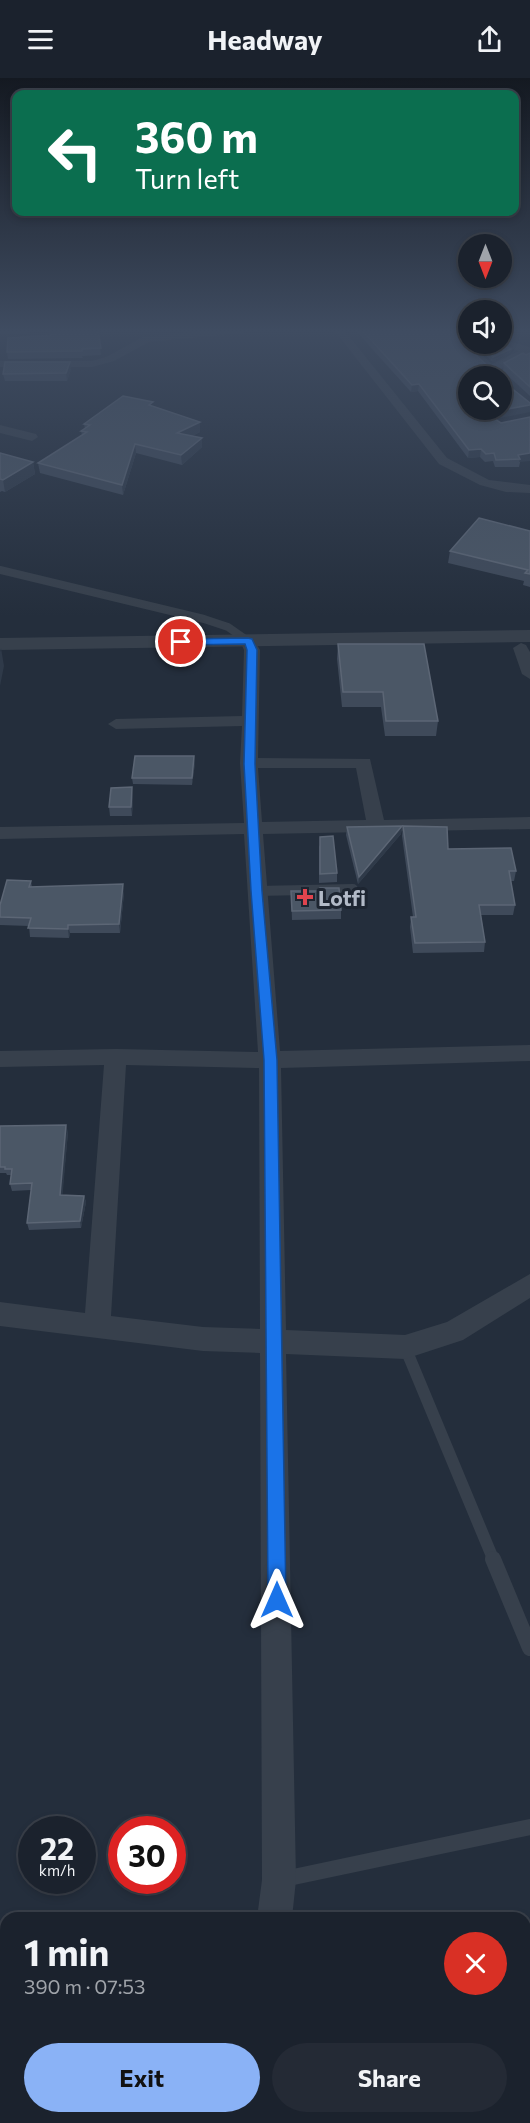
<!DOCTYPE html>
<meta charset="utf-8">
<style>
:root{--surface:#1b222d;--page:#242a35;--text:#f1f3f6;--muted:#a0a4aa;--line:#393f49;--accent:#8ab2f6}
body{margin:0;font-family:Commissioner,sans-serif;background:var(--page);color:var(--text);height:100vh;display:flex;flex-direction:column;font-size:22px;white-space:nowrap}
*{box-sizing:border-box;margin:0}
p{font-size:20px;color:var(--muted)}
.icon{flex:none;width:33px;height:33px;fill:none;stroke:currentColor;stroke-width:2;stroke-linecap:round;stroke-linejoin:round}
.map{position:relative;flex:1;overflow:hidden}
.sheet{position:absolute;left:0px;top:1834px;width:531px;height:212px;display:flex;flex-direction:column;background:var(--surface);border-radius:18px 18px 0 0;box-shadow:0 3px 9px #0003,0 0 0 2px var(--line)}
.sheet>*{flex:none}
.hud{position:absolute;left:12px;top:12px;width:507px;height:126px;border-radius:12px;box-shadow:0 3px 9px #0003,0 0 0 2px var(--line);background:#0b6e4f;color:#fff;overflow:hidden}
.needle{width:39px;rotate:180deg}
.fabs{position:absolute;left:458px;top:156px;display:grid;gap:12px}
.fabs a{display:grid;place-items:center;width:54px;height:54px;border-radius:50%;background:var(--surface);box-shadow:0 3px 9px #0003,0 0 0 2px var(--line);font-size:30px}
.speed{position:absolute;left:18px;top:1738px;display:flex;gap:12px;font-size:30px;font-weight:700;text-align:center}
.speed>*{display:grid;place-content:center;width:78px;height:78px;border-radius:50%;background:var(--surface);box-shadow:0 3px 9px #0003,0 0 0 2px var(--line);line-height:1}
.speed small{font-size:15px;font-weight:400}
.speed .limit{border:9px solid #d22;background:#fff;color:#111}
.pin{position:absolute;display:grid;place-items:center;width:51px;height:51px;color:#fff;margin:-26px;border:3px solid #fff;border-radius:50%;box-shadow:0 2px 6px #0007}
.me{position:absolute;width:66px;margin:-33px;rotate:0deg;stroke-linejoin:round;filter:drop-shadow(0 0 4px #0008)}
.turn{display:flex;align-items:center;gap:21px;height:126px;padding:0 24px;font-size:27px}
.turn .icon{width:78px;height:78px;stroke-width:2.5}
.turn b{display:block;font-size:42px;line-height:51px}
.round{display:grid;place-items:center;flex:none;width:63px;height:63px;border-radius:32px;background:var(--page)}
.summary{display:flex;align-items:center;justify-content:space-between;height:102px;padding:0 24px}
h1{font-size:36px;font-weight:700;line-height:45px}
.cta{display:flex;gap:12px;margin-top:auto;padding:12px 24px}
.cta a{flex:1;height:69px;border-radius:36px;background:var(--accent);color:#111;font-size:24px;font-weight:700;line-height:69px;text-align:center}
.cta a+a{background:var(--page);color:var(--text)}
header{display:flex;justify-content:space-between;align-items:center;height:78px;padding:0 24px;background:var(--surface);font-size:27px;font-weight:700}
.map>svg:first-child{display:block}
</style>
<header><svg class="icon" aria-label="menu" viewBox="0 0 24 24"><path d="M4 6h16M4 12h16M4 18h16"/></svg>Headway<svg class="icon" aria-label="share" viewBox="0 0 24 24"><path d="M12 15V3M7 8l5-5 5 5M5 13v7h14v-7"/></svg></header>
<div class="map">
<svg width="530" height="2045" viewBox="0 0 530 2045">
<rect width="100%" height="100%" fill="#242e3c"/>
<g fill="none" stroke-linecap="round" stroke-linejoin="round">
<path stroke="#37404c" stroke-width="8" d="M0,492L204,541L228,549L248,563"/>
<path stroke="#37404c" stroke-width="10" d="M257,813L353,811"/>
<path stroke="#37404c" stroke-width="12" d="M405,1269L494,1483"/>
<g stroke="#37404c" stroke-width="16">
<path d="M493,1481L530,1570"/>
<path d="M284,1801L530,1749"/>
</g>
<g fill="#37404c" fill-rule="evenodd">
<path d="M0,252H32L27,255L0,257Z"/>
<path d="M213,252H247L242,255L149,264L114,283L92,289H0V283H92L106,279L143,259Z"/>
<path d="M334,252H344L447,380L489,402L530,407V415L506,414L480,407L439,386Z"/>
<path d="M444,252H455L492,286L519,273L497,266H501V261L530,269V276L499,292L505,298L501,301V298H493Z"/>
<path d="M0,347L36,356L38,359L32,363L0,355Z"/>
<path d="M248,558L253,560L260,572L258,680L370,681L384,742L530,739V751L263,756L280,973L530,967V983L281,990L286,1252L405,1257L447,1244L530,1196V1220L463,1262L405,1281L286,1276L296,1802L292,1840H257L262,1802L260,1275L203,1273L0,1248V1224L85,1235L104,987L0,989V973L116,971L258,974L244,756L0,761V749L244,745L240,685L242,648L116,651L108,646L116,641L242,638L244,572L240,563ZM258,690H356L366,742L262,744ZM126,987L259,990L260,1251L203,1249L111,1238Z"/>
<path d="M521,565L526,567L530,574V601L522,596L513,570Z"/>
<rect x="233" y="2040" width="38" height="5"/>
</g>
<path fill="#37404c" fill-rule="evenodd" d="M530,552V564L0,572V560Z"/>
</g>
<g fill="#3f4a5a">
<path d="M50,252H98L101,277L82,278L83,280L8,281L7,274L51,257Z"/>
<path d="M355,252H440L495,341L501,345L530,339L519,389H495L493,383L485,384L480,379L468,380L418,313L411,314Z"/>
<path d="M480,267L511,274L492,283L479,271Z"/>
<path d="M530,275V318L503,293L504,285L526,277Z"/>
<path d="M71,291L67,303H5L3,296Z"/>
<path d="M153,328L200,344V354L192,358L202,369L182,387L136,375L123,417L40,395L38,385L82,357L81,353L85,351L84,346Z"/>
<path d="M0,375L33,384L35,396L5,414L2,413L0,414Z"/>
<path d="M530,453V509L523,507L524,503L448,485L450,473Z"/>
<path d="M338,566L438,643L436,658H385L381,629H342L337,581Z"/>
<path d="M195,685L192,707L133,706L132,700Z"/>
<path d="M133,718L132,738H110L109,729Z"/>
<path d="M402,748L401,756L358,806L346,757L347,749Z"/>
<path d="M403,748L448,771L516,793L514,803H511L515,827L513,837H481L485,864L484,874L413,875L410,849L411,839H413L402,758Z"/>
<path d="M319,767L337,795V804L319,805Z"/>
<path d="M31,803L32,809L124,815L120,855H70L69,860L30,859L29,848L0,847V827Z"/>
<path d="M291,813H320L341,832V841L292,842Z"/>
<path d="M0,1048L68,1054L62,1117L84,1118L86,1124L81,1150L29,1152L27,1145L31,1112L12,1113L10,1106L11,1097H7L6,1095H0Z"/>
</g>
<g fill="#2f3a49">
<path d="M511,271V274L492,283L493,279Z"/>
<path d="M70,284L71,291L67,303L66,295Z"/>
<path d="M419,306L418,313L411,314L412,307Z"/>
<path d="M530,327V334L495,341L493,340L496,333Z"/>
<path d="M200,344V354L178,365L177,355Z"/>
<path d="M202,360V369L182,387L181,377Z"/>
<path d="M135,366L136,375L123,417L122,407Z"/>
<path d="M481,371L480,379L468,380L469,372Z"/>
<path d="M530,375V383L519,384L520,381L518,377Z"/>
<path d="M33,384L35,396L5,414L3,402Z"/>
<path d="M1,570L4,588L0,608V574Z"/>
<path d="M194,678L195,685L192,707V700Z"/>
<path d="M132,709L133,718L132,738L131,729Z"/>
<path d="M402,748L401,756L358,806L359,799Z"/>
<path d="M123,806L124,815L120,855L119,846Z"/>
<path d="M68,847L70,855L69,860L68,851Z"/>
<path d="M66,1047L68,1054L62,1124L60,1117Z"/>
<path d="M84,1118L86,1124L81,1150L80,1143Z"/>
</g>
<g fill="#4b5766" stroke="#5c6675" stroke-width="1.5">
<path d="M51,252H98L101,270L82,271V273L7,274L8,260L53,257Z"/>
<path d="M362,252H440L442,254L450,253L492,292L500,293V298H468V332H501V302L530,325V327L496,333L493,340L501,345L530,339V375L518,377L520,381L496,382L494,375L486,376L481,371L469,372L419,306L412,307Z"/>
<path d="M490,266H500L511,271L493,279L480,267Z"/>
<path d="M523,275L526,277L530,275V309L504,285Z"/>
<path d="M5,284H70L66,295L3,296Z"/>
<path d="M123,318L153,324L149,327L200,344L177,355L202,360L181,377L135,366L122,407L38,385L87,354L81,353L90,347L84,346Z"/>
<path d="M0,375L33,384L3,402L0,401Z"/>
<path d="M479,440L530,453V496L525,495L528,492L450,473Z"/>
<path d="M338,566H424L438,643H386L383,614H343Z"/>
<path d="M135,678H194L192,700H132Z"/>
<path d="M132,709L131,729H109L111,710Z"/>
<path d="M402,748L359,799L347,749Z"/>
<path d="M403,748L447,749L448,771L511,770L516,793H509L515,827H479L485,864L415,865L411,839H416Z"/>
<path d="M333,758L337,795L320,796V759Z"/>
<path d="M7,802L31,803L29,809L123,806L119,846L68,847V851L28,850L31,840L0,839V827Z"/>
<path d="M320,810H339L341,832L292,833L291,813H320Z"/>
<path d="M66,1047L60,1117L84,1118L80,1143L27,1145L32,1105L10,1106L12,1091H5V1089H0V1048Z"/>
</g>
<linearGradient id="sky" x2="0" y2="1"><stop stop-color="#141921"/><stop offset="0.47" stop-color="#3f4c61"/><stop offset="1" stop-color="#3f4c61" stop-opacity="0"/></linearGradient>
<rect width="530" height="538" fill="url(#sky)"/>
<path fill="#1a73e8" stroke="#114b97" stroke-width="1.5" d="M248,560L252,561L257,572L255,686L262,813L277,982L286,1522L283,1528L277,1531L270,1528L268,1522L264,982L251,813L244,686L247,572L245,566L181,567L176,564L181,561Z"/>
<path fill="#e0444e" stroke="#1d2531" stroke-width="2" d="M302 810h6v6h6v6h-6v6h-6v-6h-6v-6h6z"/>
<g text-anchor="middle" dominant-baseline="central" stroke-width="6" stroke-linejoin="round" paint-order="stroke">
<g font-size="21" font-weight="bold" fill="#b3bbc8" stroke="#1d2531" text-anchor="start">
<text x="318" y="819">Lotfi</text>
</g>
</g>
</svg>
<div class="fabs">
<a><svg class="needle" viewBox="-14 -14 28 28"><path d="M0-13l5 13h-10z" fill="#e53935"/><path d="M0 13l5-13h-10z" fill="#a0a4aa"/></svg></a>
<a><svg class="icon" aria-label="sound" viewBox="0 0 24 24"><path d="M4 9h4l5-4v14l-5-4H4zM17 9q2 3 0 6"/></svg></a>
<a><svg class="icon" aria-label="search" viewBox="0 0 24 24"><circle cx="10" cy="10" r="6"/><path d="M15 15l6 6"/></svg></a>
</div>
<div class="speed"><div>22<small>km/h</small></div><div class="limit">30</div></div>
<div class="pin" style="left:181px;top:564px;background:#d93025"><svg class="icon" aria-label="arrive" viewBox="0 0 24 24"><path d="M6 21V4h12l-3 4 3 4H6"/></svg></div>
<svg class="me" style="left:277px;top:1522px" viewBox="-20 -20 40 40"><path d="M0-17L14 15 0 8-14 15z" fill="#1a73e8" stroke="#fff" stroke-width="4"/></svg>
<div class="hud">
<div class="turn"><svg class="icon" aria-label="left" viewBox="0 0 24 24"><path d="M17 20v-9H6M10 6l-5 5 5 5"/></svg><div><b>360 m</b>Turn left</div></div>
</div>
<section class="sheet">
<div class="summary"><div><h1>1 min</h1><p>390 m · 07:53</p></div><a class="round" style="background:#d93025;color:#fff"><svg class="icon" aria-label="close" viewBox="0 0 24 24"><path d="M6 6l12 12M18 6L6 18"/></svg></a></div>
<div class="cta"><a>Exit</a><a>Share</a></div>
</section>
</div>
